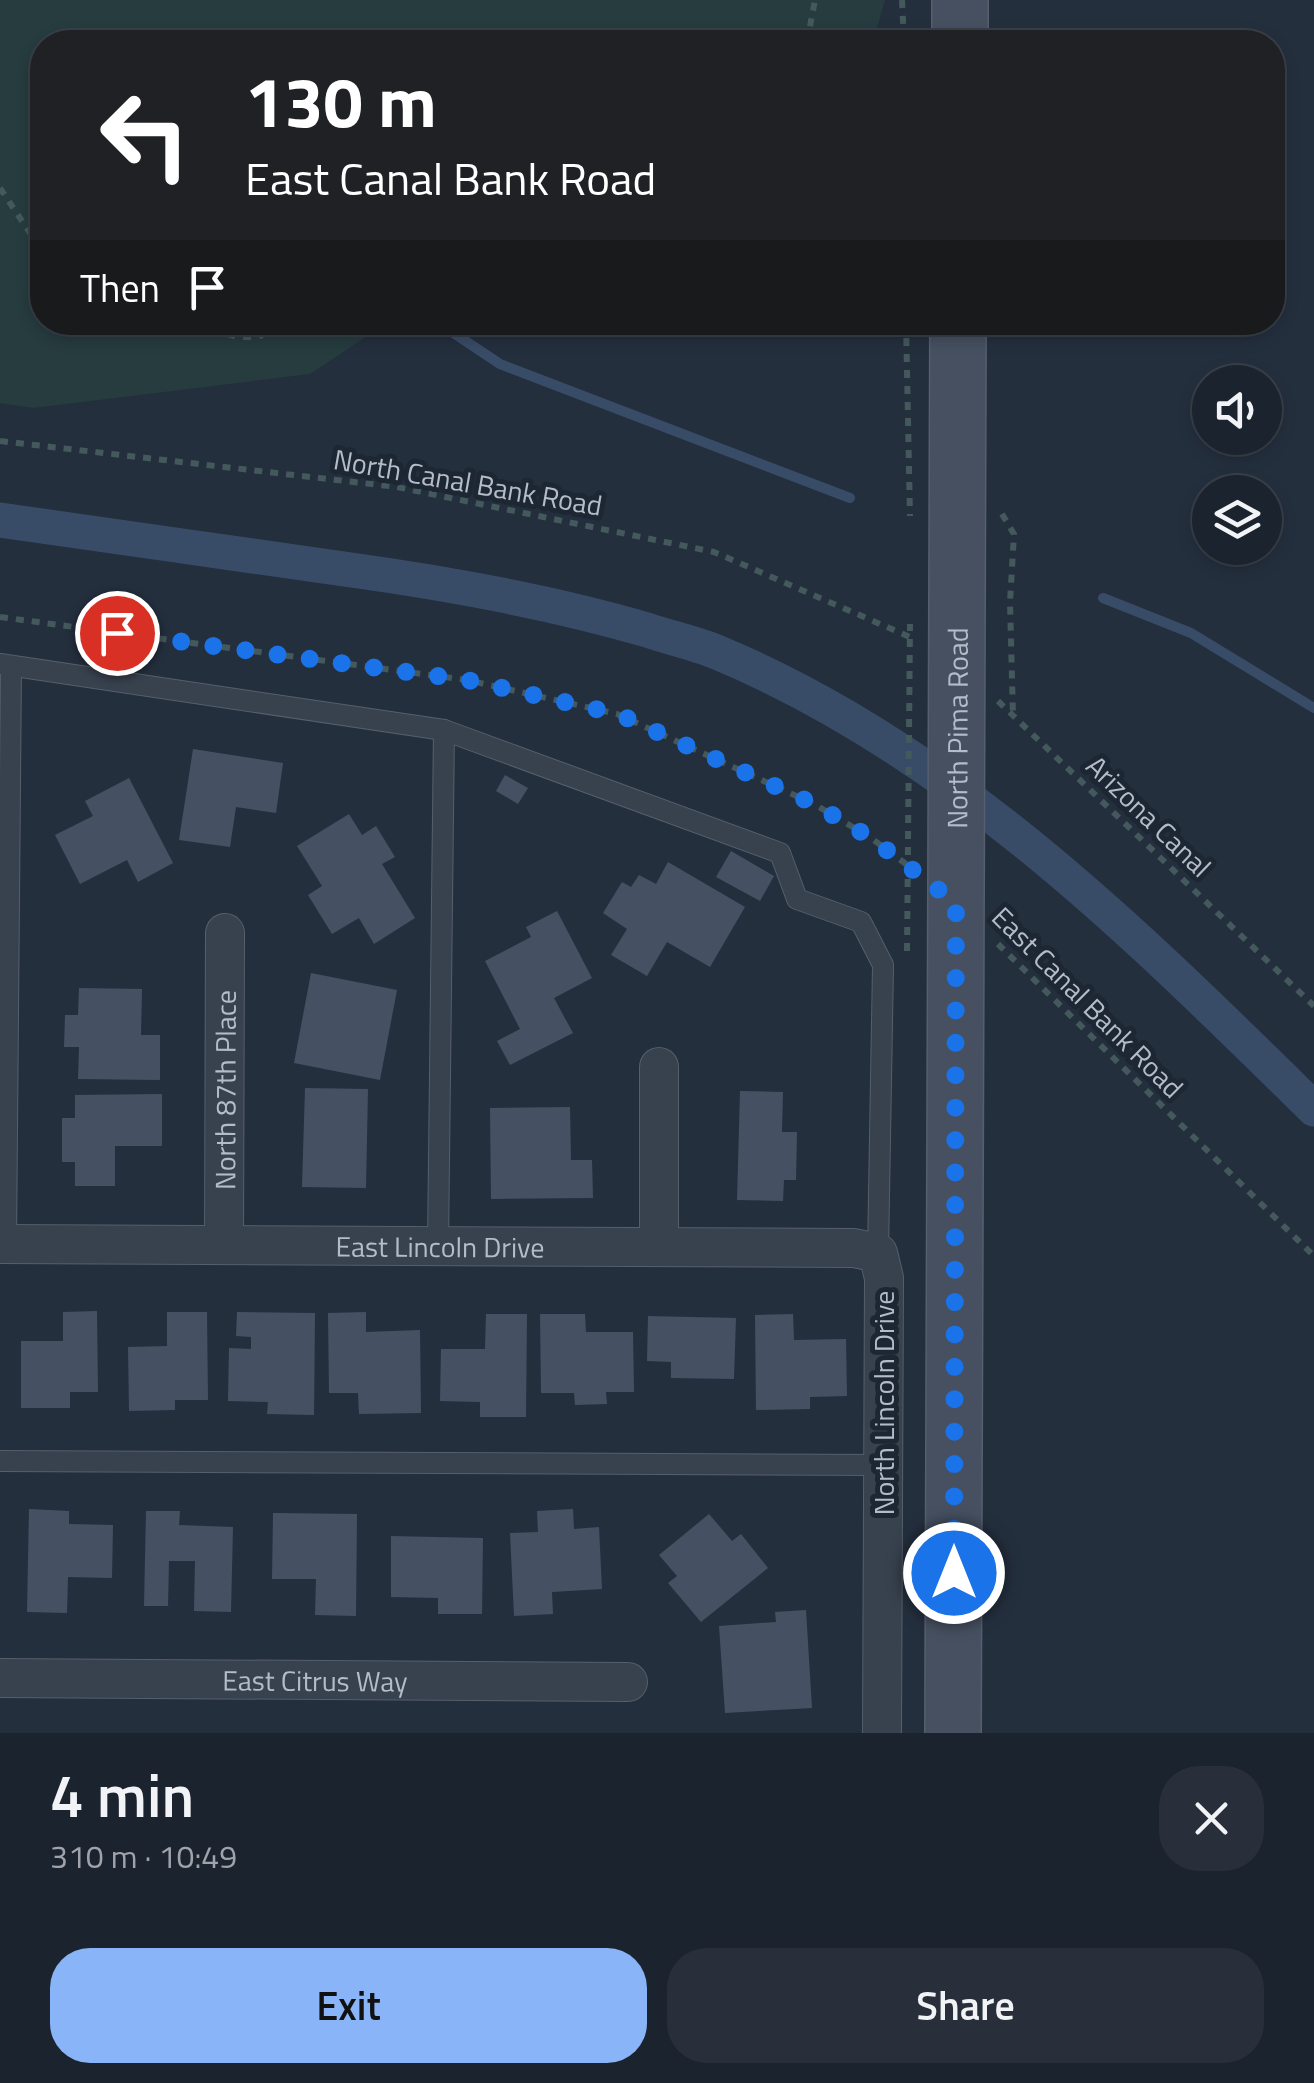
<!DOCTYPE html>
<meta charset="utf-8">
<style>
:root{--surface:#1b232e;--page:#282f3a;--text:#f1f3f6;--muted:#a0a4aa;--line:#39404a;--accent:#8ab4f8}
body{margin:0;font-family:"Titillium Web",sans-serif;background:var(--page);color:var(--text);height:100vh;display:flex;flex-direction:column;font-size:38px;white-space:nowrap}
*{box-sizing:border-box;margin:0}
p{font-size:32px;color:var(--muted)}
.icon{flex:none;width:55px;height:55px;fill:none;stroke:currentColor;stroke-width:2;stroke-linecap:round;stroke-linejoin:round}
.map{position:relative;height:1733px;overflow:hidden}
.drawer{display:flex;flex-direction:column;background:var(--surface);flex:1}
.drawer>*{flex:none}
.banner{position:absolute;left:30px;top:30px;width:1255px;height:305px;border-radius:40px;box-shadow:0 5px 15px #0003,0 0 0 2px var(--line);background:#202124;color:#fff;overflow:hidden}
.fabs{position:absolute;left:1192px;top:365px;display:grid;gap:20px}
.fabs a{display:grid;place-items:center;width:90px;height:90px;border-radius:50%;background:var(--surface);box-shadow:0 5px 15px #0003,0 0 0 2px var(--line);font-size:50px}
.pin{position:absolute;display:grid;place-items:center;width:85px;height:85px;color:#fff;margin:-42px;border:5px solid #fff;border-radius:50%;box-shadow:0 2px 10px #0007}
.me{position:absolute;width:110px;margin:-55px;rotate:0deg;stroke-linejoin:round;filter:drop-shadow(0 0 8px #0008)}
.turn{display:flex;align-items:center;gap:35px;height:210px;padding:0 50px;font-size:45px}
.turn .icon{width:130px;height:130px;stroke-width:2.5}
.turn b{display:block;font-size:70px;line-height:85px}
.then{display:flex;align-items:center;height:95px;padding:0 50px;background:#0003;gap:20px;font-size:38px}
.round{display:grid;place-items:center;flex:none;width:105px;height:105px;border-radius:40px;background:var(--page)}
.summary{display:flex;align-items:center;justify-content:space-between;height:170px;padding:0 50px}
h1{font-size:60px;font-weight:600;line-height:75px}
.button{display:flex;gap:20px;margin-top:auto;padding:20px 50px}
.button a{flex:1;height:115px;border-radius:40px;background:var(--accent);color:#111;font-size:40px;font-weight:600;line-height:115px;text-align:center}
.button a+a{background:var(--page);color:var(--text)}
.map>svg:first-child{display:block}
</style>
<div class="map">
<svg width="1314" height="1733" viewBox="0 0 1314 1733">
<rect width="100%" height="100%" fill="#242f3e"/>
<path fill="#263c3f" d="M0,0H885L873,42H42V322L387,323L310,374L33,408L0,403Z"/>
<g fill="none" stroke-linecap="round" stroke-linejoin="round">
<g stroke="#394c67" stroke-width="10">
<path d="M437,322L500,364L850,498"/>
<path d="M1103,598L1191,633L1314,708"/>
</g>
<path stroke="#394c67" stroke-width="35" d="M0,520C115,536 229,553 344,569C446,583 548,601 647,630C670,638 696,643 719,653C953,751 1136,934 1314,1109"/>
</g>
<g fill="#455162">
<path d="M193,749L283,763L276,813L236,807L230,847L179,840Z"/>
<path d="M505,775L528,788L518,804L496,791Z"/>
<path d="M129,778L173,863L138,882L127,860L80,884L55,835L93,816L85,801Z"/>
<path d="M349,814L362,835L376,826L395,857L382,864L415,918L374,944L359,918L332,934L308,895L322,886L297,846Z"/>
<path d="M731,851L774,876L760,901L716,877Z"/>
<path d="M668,862L745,907L710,967L667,942L647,976L611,955L627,929L603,913L622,882L631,887L639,875L656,884Z"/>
<path d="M557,911L592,978L554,998L573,1033L510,1065L497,1041L520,1029L485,961L531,937L526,927Z"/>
<path d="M311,973L397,990L380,1080L294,1063Z"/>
<path d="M79,988L142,989L141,1035H160V1080L78,1079L79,1047H64L65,1015H78Z"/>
<path d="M305,1088L368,1089L366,1188L302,1187Z"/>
<path d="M740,1091L783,1092L782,1132H797L796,1180H784L783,1201L737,1200Z"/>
<path d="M162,1094V1146H115V1186H75V1162H62V1118H75V1095Z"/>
<path d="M570,1107L571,1160H592L593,1198L491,1199L490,1108Z"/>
<path d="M97,1311L98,1392H70V1408H21V1341H63V1312Z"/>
<path d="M167,1312H207L208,1400H175V1410L129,1411L128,1347L167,1346Z"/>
<path d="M237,1312L315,1313L314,1415L267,1414L268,1402L228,1401L229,1348L251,1349V1337L236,1336Z"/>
<path d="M366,1312V1332L420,1330L421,1413L359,1414L358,1393H329L328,1313Z"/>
<path d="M486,1314H527L526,1417H480V1402L440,1401L441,1349H485Z"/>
<path d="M540,1314H585L586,1332H633L634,1392H606L607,1404L575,1405L574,1393H541Z"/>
<path d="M793,1314L794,1340L846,1339L847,1396L810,1397V1409L756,1410L755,1315Z"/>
<path d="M648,1316L736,1318L734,1379L671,1378V1362L647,1361Z"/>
<path d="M29,1509L69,1511V1524L113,1525L112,1578L68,1577L67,1613L27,1612Z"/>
<path d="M573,1509L574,1529L599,1527L602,1589L552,1592L553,1614L514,1616L510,1533L538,1532L537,1511Z"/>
<path d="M146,1511H180L179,1525L233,1527L231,1612L194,1611L195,1561H169L168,1606H144Z"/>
<path d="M273,1513L357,1514L356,1616L315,1615L316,1579H272Z"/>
<path d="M709,1514L732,1541L741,1534L768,1568L701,1622L668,1583L677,1576L659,1555Z"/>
<path d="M391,1536L483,1538L482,1614H438V1598L391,1597Z"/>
<path d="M806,1610L812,1708L725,1713L719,1626L776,1622L775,1612Z"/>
</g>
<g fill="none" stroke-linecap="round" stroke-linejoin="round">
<defs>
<g id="service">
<path d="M0,664L444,730L780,853L797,899L861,922L883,965L878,1253"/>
<path d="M6,1245L11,666"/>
<path d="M438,1246L444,730"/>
<path d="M0,1461L884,1465"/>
</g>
<g id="minor">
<path d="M659,1067V1247"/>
<path id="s1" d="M0,1244L854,1248L878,1253L884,1278L882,1733"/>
<path id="s2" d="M224,1245L225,933"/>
<path id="s3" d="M0,1678L628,1682"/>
</g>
<g id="secondary">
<path d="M960,42V0"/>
<path id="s4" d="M953,1733L958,322"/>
</g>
</defs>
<use href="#service" stroke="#565f6c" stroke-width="22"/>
<use href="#minor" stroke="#565f6c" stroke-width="40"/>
<use href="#secondary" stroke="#565f6c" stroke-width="58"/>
<g stroke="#44595c" stroke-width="6" stroke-dasharray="8 8" stroke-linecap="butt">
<path d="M902,0L904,42"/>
<path d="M807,42L815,0"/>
<path d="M0,188L42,251"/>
<path d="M181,322L238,337H259L280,322"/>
<path d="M906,322L910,516"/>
<path d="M0,441L397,487L714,552L910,637"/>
<path d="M1002,514L1014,534L1010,602L1013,716"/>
<path d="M0,617L467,680L617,714L814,804L871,838L914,870"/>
<path d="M998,701L1314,1006"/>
<path d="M998,944L1314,1256"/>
<path d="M907,951L910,624"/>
</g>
<use href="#service" stroke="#38414e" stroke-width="20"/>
<use href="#minor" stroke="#38414e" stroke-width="38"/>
<use href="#secondary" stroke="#465061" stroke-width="55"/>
</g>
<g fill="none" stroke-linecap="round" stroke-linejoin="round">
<path stroke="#1a73e8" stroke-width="18" stroke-dasharray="0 32.4" d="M117,633L467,680L618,714L814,804L871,838L956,903L954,1573"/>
</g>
<g text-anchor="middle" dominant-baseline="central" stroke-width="10" stroke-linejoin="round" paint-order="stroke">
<g font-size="28" fill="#b4bcc9" stroke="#1d2633">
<text transform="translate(468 482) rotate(10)">North Canal Bank Road</text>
<text stroke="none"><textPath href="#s4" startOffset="1005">North Pima Road</textPath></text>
<text transform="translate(1149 816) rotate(44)">Arizona Canal</text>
<text transform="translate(1088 1002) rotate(45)">East Canal Bank Road</text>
<text stroke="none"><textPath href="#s2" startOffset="155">North 87th Place</textPath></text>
<text stroke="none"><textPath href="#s1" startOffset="440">East Lincoln Drive</textPath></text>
<text transform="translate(883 1403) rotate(-90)">North Lincoln Drive</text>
<text stroke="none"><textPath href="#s3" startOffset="315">East Citrus Way</textPath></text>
</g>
</g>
</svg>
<div class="fabs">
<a><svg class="icon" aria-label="sound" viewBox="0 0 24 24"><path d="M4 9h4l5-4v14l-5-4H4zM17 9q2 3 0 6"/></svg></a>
<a><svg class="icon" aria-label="layers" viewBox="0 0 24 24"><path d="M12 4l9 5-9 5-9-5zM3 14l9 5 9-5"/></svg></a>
</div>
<div class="pin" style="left:117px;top:633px;background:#d93025"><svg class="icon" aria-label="arrive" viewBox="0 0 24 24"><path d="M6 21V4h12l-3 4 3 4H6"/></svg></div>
<svg class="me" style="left:954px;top:1573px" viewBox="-20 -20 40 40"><circle r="17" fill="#1a73e8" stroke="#fff" stroke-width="3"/><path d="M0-11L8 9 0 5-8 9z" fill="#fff"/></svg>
<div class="banner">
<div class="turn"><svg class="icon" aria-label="left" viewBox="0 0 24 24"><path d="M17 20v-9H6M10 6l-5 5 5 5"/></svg><div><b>130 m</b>East Canal Bank Road</div></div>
<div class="then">Then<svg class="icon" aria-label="arrive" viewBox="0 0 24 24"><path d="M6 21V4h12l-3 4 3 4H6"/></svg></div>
</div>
</div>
<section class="drawer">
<div class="summary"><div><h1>4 min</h1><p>310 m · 10:49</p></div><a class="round"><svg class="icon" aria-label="close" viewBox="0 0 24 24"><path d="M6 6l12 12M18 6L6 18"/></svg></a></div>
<div class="button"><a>Exit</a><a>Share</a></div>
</section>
